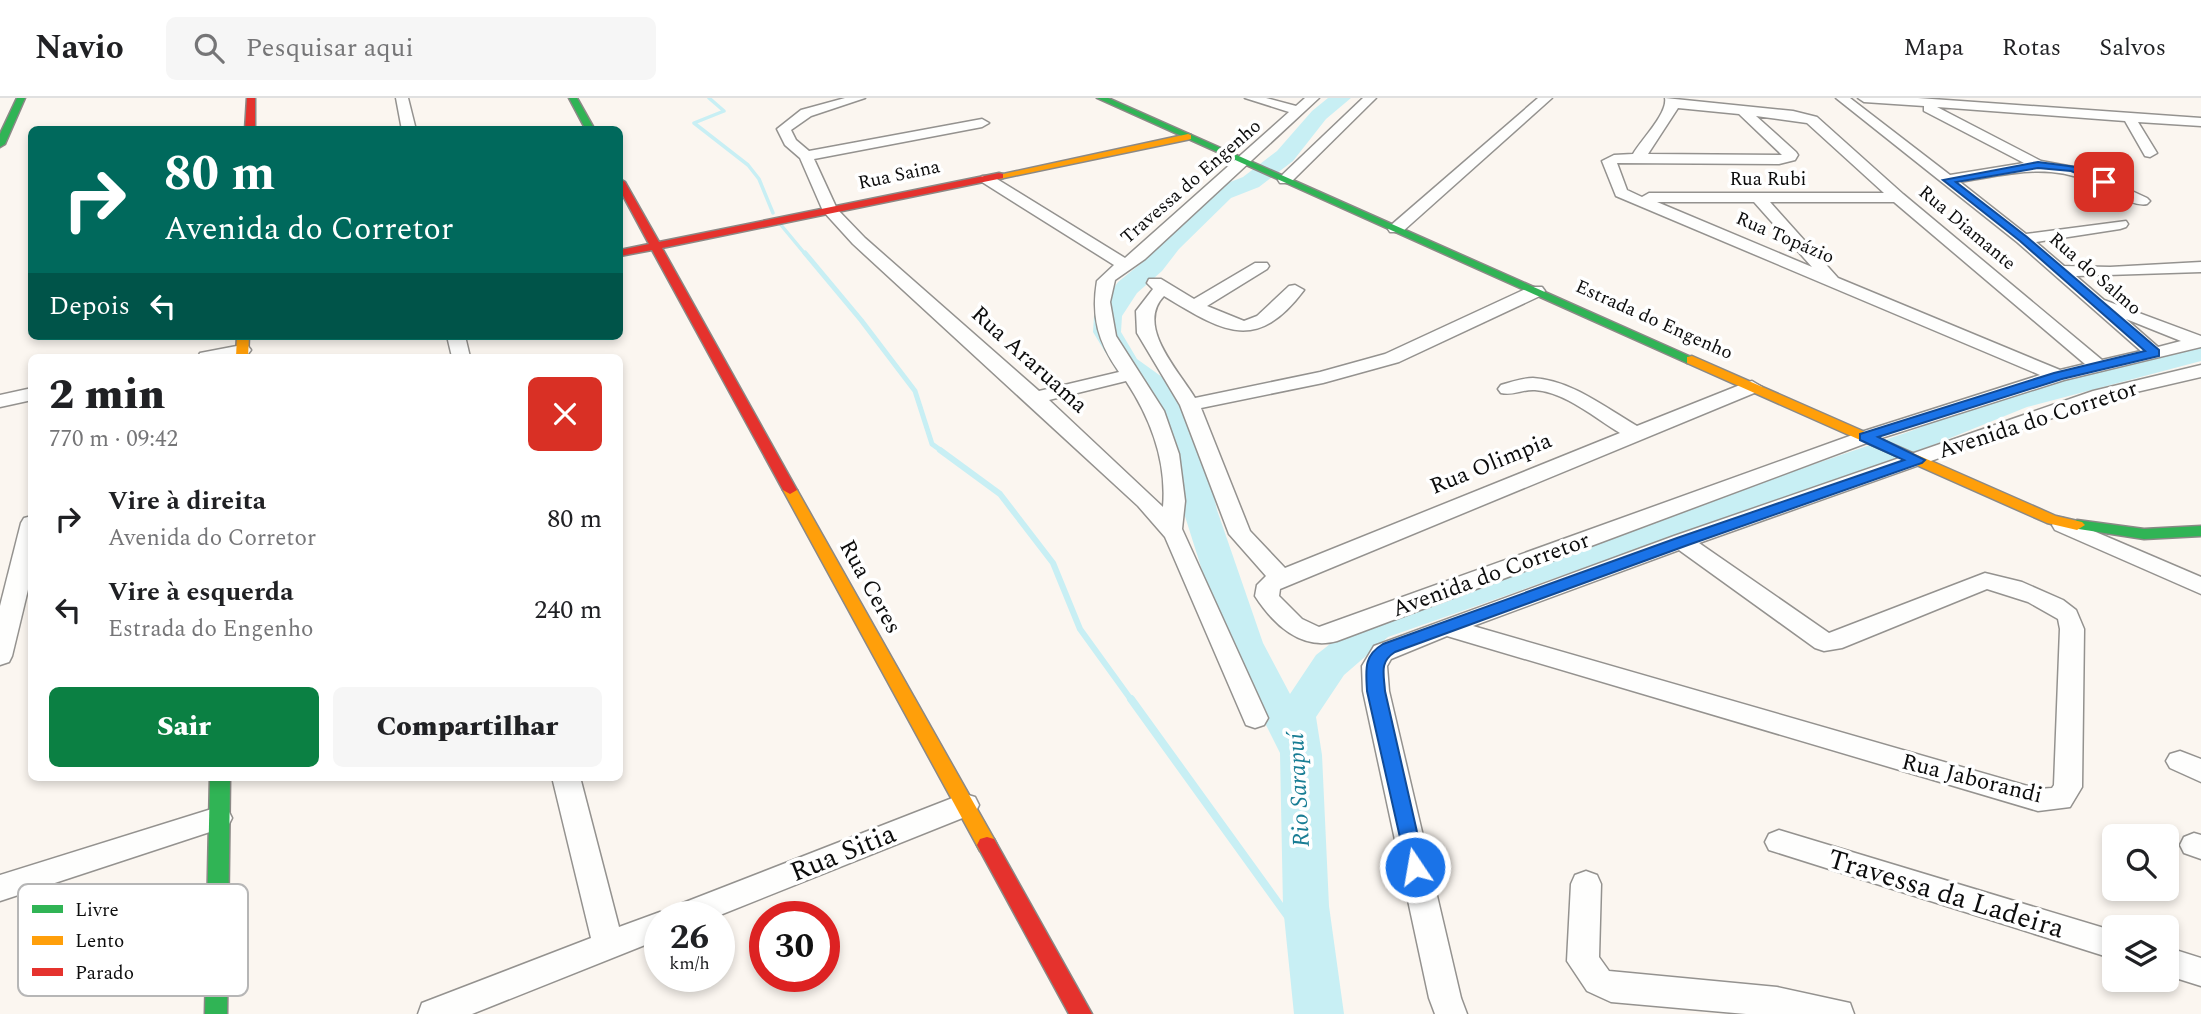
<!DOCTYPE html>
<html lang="pt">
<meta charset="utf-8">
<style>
:root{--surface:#fff;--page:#f6f6f6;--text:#202124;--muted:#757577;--line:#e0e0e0;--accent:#0b8043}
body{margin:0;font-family:Spectral,serif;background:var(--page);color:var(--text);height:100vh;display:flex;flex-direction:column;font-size:26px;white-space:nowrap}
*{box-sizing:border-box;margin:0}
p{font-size:23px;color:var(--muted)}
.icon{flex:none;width:38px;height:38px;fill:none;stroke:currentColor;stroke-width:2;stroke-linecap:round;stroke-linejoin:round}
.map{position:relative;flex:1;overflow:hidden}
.panel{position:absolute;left:28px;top:256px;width:595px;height:427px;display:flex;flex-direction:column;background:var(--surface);border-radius:10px;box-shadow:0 4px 10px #0003}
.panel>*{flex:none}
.guide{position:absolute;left:28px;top:28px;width:595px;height:214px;border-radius:10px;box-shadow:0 4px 10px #0003;background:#00695c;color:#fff;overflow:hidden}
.tools{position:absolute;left:2102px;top:726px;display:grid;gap:14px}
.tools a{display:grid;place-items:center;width:77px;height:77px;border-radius:10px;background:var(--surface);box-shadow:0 4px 10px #0003;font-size:35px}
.speed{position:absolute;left:644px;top:803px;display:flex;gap:14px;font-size:35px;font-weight:700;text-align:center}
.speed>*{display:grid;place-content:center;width:91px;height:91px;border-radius:50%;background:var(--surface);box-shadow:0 4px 10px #0003;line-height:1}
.speed small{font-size:18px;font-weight:400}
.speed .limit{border:10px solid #d22;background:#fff;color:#111}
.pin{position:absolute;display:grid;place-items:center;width:60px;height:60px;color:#fff;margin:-30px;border-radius:14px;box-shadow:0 4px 10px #0006}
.me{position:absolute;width:77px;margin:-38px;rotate:348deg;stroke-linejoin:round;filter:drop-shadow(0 0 5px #0008)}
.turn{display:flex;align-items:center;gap:24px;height:147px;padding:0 21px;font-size:32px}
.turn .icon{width:91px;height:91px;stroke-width:2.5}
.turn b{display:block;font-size:49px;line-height:60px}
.then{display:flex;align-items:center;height:66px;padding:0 21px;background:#0003;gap:14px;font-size:26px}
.round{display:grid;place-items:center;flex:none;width:74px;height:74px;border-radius:10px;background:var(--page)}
.overview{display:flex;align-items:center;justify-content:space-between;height:119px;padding:0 21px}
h1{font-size:42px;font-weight:800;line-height:52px}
.action{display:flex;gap:14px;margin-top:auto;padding:14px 21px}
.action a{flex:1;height:80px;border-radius:10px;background:var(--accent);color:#fff;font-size:28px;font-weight:800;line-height:80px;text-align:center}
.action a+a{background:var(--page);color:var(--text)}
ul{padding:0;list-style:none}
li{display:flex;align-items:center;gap:21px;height:91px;padding:0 21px}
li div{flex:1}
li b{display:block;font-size:26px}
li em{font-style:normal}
header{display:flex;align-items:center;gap:42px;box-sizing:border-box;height:98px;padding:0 35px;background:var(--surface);border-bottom:2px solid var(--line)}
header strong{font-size:33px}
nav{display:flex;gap:38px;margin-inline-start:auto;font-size:24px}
.search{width:490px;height:63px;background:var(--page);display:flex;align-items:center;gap:18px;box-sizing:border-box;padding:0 24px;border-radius:10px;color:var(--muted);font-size:26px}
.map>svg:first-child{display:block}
</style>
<header>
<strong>Navio</strong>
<div class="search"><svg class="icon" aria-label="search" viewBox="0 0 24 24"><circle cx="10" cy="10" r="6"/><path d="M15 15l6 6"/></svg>Pesquisar aqui</div>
<nav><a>Mapa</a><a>Rotas</a><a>Salvos</a></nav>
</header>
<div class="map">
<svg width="2201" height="916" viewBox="0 0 2201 916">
<rect width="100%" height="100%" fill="#fbf6f0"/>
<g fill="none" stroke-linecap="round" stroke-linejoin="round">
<g stroke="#c8eff4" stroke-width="3.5">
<path d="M709,0L724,13L694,25L748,67L759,81L773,115"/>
<path d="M781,127L806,157"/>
</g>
<path stroke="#c8eff4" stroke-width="5" d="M805,155L861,222L915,293L932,346L943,354"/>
<path stroke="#c8eff4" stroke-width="6" d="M940,352L1000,396L1053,465L1080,531L1132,603"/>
<path stroke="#c8eff4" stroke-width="8" d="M1131,601L1289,820L1316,887"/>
<path fill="#c8eff4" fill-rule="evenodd" d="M1328,0H1351L1326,21L1293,63L1259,89L1231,100L1179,151L1162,173L1137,195L1122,218L1121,234L1137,261L1176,289L1181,295L1186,320L1205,360L1217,412L1263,545L1290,596L1316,557L1362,521L1911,333L2005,297L2201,246V263L2027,309L1933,347L1388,539L1344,577L1316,619L1322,657L1329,808L1344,916H1294L1283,808L1280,655L1225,545L1183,412L1173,360L1156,320L1152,299L1116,272L1093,234L1094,218L1118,184L1144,163L1161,141L1215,90L1243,79L1277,53L1312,13Z"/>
<defs>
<g id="street">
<path d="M396,0H408L416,32H402Z"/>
<path d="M845,0H865L811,18L791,32L796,42L809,53L982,21L989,25L982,29L814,61L837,111L865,140L1039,293L1119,274C1098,244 1091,219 1097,183L1114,167L982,84L980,81L982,78H992L1125,160L1289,14L1245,0H1266L1296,8L1305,0H1319L1145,161L1115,182L1110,204L1116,238L1164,313L1179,356L1185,403L1182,431L1268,620L1264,627L1255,630L1246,627L1165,439L1138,408L853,146L823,113L800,60L785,47L777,31L801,12ZM1126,283C1151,321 1167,364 1163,409L1049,302Z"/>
<path d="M1363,0H1376L1290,85H1280L1278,82L1280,79Z"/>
<path d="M1538,0H1552L1402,134H1390L1388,131L1390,128Z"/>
<path d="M1665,0L1793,13L1817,19L1903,96L2102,262L2141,253L2017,144L1836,0H1850L1950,77L2024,65L1924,13V8L1864,4L1858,0H1918L2201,20V28L2138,24L2157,55L2150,59L2145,58L2125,23L1937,9L2041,63L2084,71L2147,100L2150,103L2147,106C2133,110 2102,88 2088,83C2045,65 2004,77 1960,84L2026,136L2126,123L2128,126L2126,129L2120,131L2036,144L2064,168L2110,169L2201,164V174L2076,178L2104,202L2201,238V249L2064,282L1872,343L1337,543C1301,553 1273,526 1255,498L1257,487L1266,478L1229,436L1180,307L1137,235L1136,213L1153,191L1147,185L1149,181H1161L1194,201L1255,165H1267L1269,168L1267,171L1207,208L1244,223L1257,218L1289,188L1295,187L1304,192C1256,256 1222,233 1164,198C1135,228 1179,273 1195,300L1320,274L1385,256L1530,189H1542L1545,193L1542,197L1399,264L1323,285L1201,310L1250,433L1285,470L1620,335C1595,320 1565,294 1535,292C1523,291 1513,298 1501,295L1498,291L1501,287C1511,284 1523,280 1533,280C1571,282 1606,310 1637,328L1745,285L1752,283L1762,289L1759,293L1280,491L1279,498L1302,521L1319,529L1858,335L2040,277L1616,98L1602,63L1614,57L1633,56C1642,41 1668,15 1665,0ZM1678,10L1739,16L1782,57L1648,56ZM1756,18L1807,25L1884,95H1649L1642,99L1627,92L1617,65L1779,66L1795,62L1798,57L1796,54ZM1657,104H1754L1812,169ZM1770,104H1894L2085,266L2060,272L1838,180ZM2126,221L2181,243L2158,249Z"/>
<path d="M447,238H465L470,259H452Z"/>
<path d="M242,247L248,248L251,252L248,256L234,259H198L200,255Z"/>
<path d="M2201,267V279L2106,301L1699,445L1829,535L1985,475L2022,484L2063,502L2076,512L2084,531L2082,689L2070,709L2038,713L1447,538L1391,561L1387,568L1389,593L1461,900L1467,916H1435L1429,900L1363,593L1362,568L1374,548L1674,438L2093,293ZM1679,452L1815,550L1824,553L1842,550L1987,491L2028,504L2058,521L2060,531L2054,687L2052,690L2038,691L1473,528Z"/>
<path d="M32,290V302L0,309V297Z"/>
<path d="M32,418V475L12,558L9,564L0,567V508L21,425L24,420Z"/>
<path d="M2063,420L2201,479V496L2055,432L2052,427L2055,422Z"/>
<path d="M2180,653L2201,661V684L2170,670L2166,663L2170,656Z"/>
<path d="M552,679H580L619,829L660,814L667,816L670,810L955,699L965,696L975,699L979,707L975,715L715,819H660V841L472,916H418L422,905L591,840Z"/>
<path d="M218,709L228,712L232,720L228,728L0,803V777Z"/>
<path d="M1779,732L2114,833V861L1769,752L1765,744L1769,736Z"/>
<path d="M2194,735L2201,737V761L2184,755L2180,747L2184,739Z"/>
<path d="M1586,773L1597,777L1601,786L1599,859L1609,873L1777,889L1850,905L1854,916H1746L1611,904L1600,899L1587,893L1567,863L1571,786L1575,777Z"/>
<path d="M2166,849L2201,860V888L2166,877Z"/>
</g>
<g id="fast">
<path d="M17,0H25L5,46L0,49V36Z"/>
<path d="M569,0H577L595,32H586Z"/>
<path d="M1097,0H1108L1698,262L1697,265H1687Z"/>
<path d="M2077,422L2144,431L2201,428V438L2144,441L2072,430L2069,427Z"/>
<path d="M210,679H230L227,916H205Z"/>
</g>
<g id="slow">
<path d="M1188,36L1191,37V41L999,81L994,78Z"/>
<path d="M237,238H249L248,259H236Z"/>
<path d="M1692,258L2056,418L2082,424L2085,427L2077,432L2047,425L1687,265V259Z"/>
<path d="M790,388L797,392L994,741L997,747L994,753L987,755L980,753L783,392Z"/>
</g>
<g id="jam">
<path d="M247,0H255V32H245Z"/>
<path d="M999,75L1003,76V80L662,150L797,392L790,396L783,392L652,152L620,158V152L649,146L620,92V81L625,84L659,144Z"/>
<path d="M987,739L994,741L1092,916H1069L977,747L980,741Z"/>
</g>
</defs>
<use href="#street" stroke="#94928f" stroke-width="3"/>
<use href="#fast" stroke="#8b8986" stroke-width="3"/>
<use href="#slow" stroke="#8b8986" stroke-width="3"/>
<use href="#jam" stroke="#8b8986" stroke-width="3"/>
<use href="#street" fill="#fefefd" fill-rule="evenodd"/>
<use href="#fast" fill="#30b455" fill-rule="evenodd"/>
<use href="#slow" fill="#ff9f0a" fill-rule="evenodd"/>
<use href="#jam" fill="#e5322d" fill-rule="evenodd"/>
</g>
<path fill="#1a73e8" stroke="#114b97" stroke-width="2" d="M2038,64L2076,69L2109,84L2104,87L2071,73L2038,70L1956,84L2027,139L2159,252V258L2062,281L1878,339L1925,362L1922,365L1688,447L1395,554C1379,564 1384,576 1385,593L1425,769L1422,775L1415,778L1408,775L1367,593C1366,572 1363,558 1383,546L1677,440L1904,362L1860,342V336L2054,275L2145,253L2020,143L1943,82Z"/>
<g text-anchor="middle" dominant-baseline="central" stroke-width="7" stroke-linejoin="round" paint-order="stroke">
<g font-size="19" fill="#0d0d0d" stroke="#fff">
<text transform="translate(899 77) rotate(-12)">Rua Saina</text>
<text x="1768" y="81">Rua Rubi</text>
<text transform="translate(1191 84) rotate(-41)">Travessa do Engenho</text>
<text transform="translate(1967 130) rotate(40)">Rua Diamante</text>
<text transform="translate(1785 140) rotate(23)">Rua Topázio</text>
<text transform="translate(2095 176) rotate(41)">Rua do Salmo</text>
<text transform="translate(1654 222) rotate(24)">Estrada do Engenho</text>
</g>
<g font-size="23" fill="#0d0d0d" stroke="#fff">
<text transform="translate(1029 262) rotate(42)">Rua Araruama</text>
<text transform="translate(2038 322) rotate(-18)">Avenida do Corretor</text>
<text transform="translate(1491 366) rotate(-22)">Rua Olimpia</text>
<text transform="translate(1491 477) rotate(-20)">Avenida do Corretor</text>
<text transform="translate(870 489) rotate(61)">Rua Ceres</text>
<text transform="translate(1972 681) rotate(14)">Rua Jaborandi</text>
</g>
<g font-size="24" font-style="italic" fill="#197d94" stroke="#fff">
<text transform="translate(1299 692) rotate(-93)">Rio Sarapuí</text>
</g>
<g font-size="28" fill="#0d0d0d" stroke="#fff">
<text transform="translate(843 755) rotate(-22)">Rua Sitia</text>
<text transform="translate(1946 796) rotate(17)">Travessa da Ladeira</text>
</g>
</g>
<rect x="18" y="786" width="230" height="112" rx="10" fill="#fff" stroke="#b6b6b6" stroke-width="2"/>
<rect x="32" y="807" width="31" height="8" fill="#30b455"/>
<rect x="32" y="838" width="31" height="9" fill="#ff9f0a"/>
<rect x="32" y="870" width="31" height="8" fill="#e5322d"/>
<g font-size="19" fill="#0d0d0d">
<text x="75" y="818">Livre</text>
<text x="75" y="849">Lento</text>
<text x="75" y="881">Parado</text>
</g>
</svg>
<div class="tools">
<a><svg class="icon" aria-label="search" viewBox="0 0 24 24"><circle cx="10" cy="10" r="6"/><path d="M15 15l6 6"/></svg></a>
<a><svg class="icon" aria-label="layers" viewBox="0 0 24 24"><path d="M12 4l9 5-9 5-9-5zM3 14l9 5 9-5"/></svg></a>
</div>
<div class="speed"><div>26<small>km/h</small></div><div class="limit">30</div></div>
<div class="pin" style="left:2104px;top:84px;background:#d93025"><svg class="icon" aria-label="arrive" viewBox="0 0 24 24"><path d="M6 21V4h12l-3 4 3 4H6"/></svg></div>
<svg class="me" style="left:1415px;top:769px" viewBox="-20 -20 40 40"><circle r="17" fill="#1a73e8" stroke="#fff" stroke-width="3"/><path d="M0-11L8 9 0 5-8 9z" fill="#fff"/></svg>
<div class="guide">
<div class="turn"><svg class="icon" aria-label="right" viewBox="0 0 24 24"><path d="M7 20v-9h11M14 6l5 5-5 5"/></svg><div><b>80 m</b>Avenida do Corretor</div></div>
<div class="then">Depois<svg class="icon" aria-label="left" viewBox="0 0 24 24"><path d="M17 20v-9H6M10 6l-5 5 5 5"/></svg></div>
</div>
<section class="panel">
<div class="overview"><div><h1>2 min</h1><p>770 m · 09:42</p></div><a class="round" style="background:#d93025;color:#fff"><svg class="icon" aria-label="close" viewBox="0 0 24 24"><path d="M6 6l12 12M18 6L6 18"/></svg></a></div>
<ul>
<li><svg class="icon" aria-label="right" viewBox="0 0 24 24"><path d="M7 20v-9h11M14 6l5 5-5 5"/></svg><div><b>Vire à direita</b><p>Avenida do Corretor</p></div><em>80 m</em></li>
<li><svg class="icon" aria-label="left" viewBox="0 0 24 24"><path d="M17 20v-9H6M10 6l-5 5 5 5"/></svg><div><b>Vire à esquerda</b><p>Estrada do Engenho</p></div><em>240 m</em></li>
</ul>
<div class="action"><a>Sair</a><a>Compartilhar</a></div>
</section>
</div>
